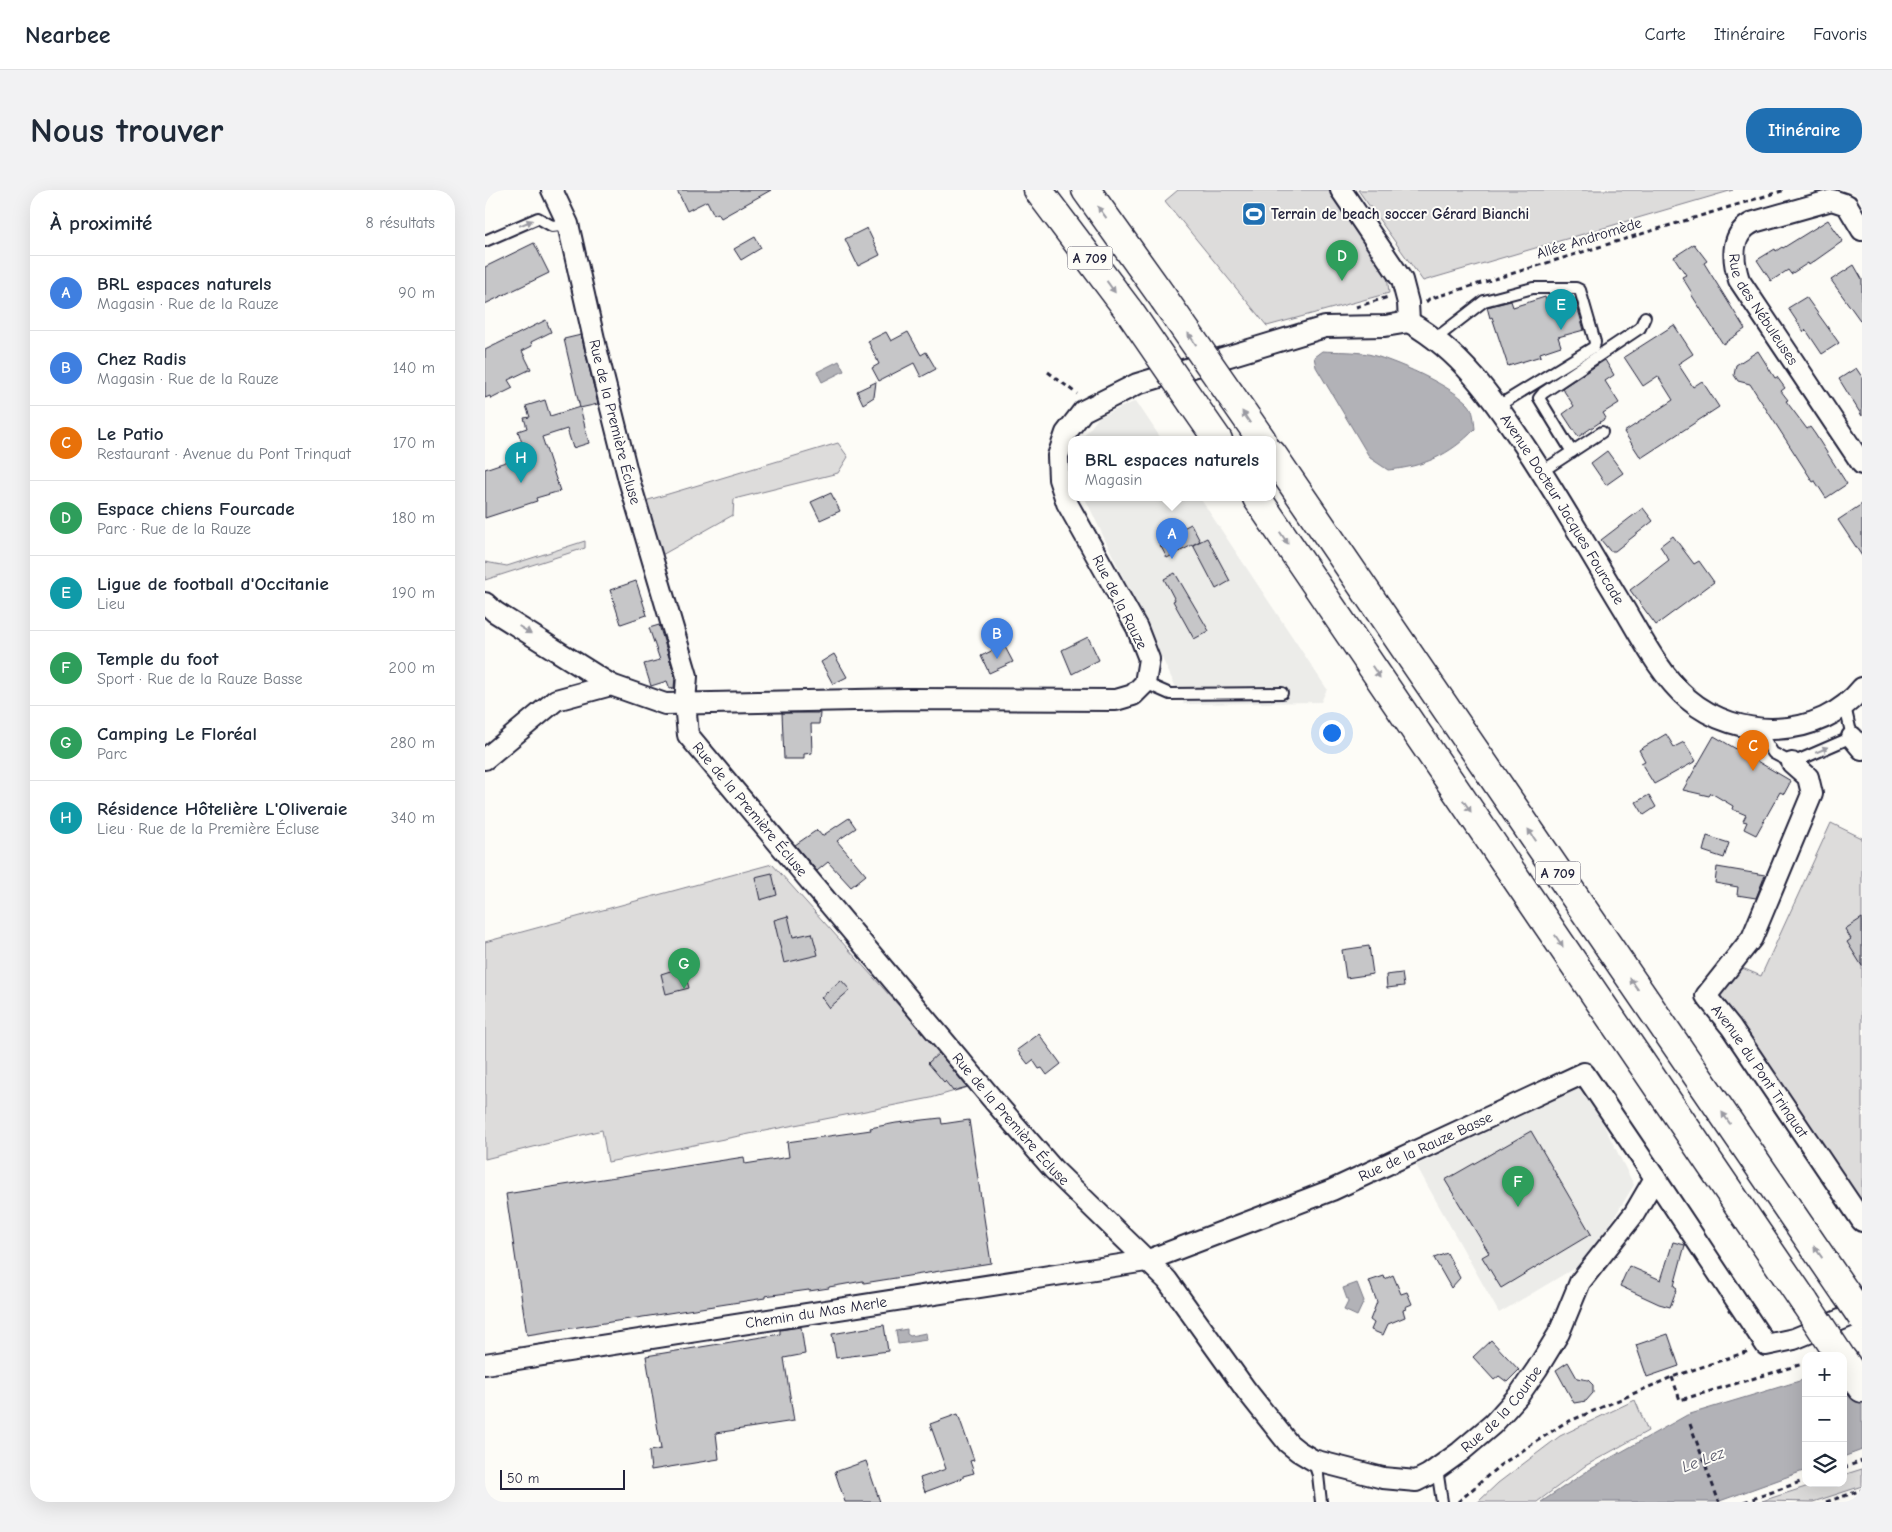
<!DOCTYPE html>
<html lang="fr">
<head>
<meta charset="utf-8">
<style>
  :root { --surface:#fff; --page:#f2f2f3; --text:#1f2937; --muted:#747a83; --line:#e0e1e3; --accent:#1f6fb2 }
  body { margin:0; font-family:"Comic Neue",sans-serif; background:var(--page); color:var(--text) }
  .controls { position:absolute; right:15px; bottom:15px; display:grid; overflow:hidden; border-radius:10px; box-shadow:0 5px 20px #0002 }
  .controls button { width:45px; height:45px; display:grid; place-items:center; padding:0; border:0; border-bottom:1px solid var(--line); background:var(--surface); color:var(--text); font:25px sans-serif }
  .scale { position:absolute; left:15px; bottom:12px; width:125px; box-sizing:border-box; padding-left:5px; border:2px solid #22223b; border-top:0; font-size:14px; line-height:18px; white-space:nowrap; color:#22223b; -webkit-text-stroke:4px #fdfcf7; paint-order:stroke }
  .you { position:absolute; left:846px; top:542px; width:18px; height:18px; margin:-12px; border:4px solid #fff; border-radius:50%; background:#1a73e8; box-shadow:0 0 0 8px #1a73e833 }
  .badge { display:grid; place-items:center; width:32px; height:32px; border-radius:50%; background:var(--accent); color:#fff; font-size:16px; font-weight:700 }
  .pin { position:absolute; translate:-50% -41px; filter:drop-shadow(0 1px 2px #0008) }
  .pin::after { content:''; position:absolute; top:26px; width:18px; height:15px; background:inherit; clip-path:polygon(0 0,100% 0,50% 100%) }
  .popup { position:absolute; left:583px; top:246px; width:208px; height:65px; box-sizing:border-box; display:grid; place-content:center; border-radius:10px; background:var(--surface); filter:drop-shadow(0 1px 4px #0005); font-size:16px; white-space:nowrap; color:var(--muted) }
  .popup b { font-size:19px; color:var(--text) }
  .popup::after { content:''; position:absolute; left:50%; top:100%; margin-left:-10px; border:10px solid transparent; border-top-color:var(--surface) }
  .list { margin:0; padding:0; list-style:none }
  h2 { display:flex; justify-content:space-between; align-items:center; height:65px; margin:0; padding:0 20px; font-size:21px }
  h2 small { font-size:16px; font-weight:400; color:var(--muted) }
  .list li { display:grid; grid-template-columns:32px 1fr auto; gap:15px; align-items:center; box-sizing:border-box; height:75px; padding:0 20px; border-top:1px solid var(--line) }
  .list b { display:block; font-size:19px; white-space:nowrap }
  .list p { margin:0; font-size:16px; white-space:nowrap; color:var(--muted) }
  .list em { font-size:16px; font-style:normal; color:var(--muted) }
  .icon { flex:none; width:28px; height:28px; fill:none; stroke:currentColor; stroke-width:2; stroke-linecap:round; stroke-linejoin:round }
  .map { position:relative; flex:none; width:1377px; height:1312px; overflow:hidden; border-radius:20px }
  header { display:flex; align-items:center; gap:30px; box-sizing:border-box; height:70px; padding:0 25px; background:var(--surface); border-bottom:1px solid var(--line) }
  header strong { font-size:24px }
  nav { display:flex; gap:28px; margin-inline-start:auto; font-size:18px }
  .intro { display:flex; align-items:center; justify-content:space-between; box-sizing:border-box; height:120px; padding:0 30px }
  h1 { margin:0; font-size:35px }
  .button { padding:12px 22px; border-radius:20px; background:var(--accent); color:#fff; font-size:18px; font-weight:700 }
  main { display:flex; gap:30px; padding:0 30px }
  aside { flex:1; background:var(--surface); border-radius:20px; box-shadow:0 5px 20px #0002 }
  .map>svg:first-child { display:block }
  .built { fill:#ecece9 }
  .green { fill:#dddcdb; stroke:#807f8b }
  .water { fill:#b2b2b7; stroke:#787885 }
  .building { fill:#c6c6c8; stroke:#22223b }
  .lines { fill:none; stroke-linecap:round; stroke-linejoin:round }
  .service-casing { stroke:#22223b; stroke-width:14 }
  .minor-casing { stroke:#22223b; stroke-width:24 }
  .motorway-casing { stroke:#22223b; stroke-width:31 }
  .path { stroke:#22223b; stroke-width:3; stroke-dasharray:5 4; stroke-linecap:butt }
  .service { stroke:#fdfcf7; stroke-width:10 }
  .minor { stroke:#fdfcf7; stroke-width:20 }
  .motorway { stroke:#fdfcf7; stroke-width:28 }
  .motorway-bridge-casing { stroke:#22223b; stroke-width:31; stroke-linecap:butt }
  .motorway-bridge { stroke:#fdfcf7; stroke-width:28 }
  .oneway { fill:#9a9aa2 }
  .labels { text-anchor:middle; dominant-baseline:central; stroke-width:4; stroke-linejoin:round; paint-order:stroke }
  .shield { fill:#fdfcf7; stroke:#646373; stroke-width:1 }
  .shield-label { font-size:14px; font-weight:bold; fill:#22223b }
  .poi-label { font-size:15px; font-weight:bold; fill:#22223b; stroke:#fdfcf7; text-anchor:start }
  .street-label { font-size:15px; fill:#22223b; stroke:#fdfcf7 }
  .water-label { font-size:16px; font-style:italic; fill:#545466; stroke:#fdfcf7 }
</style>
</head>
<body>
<header>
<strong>Nearbee</strong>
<nav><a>Carte</a><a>Itinéraire</a><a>Favoris</a></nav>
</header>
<div class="intro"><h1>Nous trouver</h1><a class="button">Itinéraire</a></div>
<main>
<aside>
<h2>À proximité<small>8 résultats</small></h2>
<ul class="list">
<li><span class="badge" style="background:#3f7fe0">A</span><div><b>BRL espaces naturels</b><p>Magasin · Rue de la Rauze</p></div><em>90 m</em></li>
<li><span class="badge" style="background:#3f7fe0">B</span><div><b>Chez Radis</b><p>Magasin · Rue de la Rauze</p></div><em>140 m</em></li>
<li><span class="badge" style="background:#e8710a">C</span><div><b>Le Patio</b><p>Restaurant · Avenue du Pont Trinquat</p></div><em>170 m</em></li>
<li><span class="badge" style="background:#2e9e5b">D</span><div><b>Espace chiens Fourcade</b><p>Parc · Rue de la Rauze</p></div><em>180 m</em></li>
<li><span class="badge" style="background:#0f9aa8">E</span><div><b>Ligue de football d'Occitanie</b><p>Lieu</p></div><em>190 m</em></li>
<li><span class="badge" style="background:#2e9e5b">F</span><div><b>Temple du foot</b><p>Sport · Rue de la Rauze Basse</p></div><em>200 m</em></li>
<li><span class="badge" style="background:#2e9e5b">G</span><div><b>Camping Le Floréal</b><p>Parc</p></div><em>280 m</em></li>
<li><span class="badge" style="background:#0f9aa8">H</span><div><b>Résidence Hôtelière L'Oliveraie</b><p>Lieu · Rue de la Première Écluse</p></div><em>340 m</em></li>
</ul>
</aside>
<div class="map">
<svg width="1377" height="1312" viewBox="0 0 1377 1312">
  <rect width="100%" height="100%" fill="#fdfcf7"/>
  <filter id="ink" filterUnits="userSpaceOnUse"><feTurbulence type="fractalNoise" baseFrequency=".02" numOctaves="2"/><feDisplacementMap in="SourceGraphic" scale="10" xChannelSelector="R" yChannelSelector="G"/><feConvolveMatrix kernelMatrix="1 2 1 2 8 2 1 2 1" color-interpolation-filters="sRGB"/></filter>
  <g filter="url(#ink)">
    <g class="built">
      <polygon points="651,211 677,250 596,250 614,227"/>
      <polygon points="600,308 715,308 842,499 836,512 699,514"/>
      <polygon points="1099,896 1149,995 1103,1070 1014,1123 931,975"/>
    </g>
    <g class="green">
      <polygon points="693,0 844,0 902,84 904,103 782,136 680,11"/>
      <polygon points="873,0 1248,0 938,91"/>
      <polygon points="353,253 363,267 353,283 249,309 248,325 175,366 160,311"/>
      <polygon points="100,351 100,358 0,390 0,372 22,376"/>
      <polygon points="1346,633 1377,648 1377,1024 1232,806 1255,777 1276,786"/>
      <polygon points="287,674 440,845 453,855 487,896 446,908 123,972 117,940 0,969 0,752"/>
      <polygon points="1150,1210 1163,1241 1100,1276 1052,1312 993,1312 1013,1293 1075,1246"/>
      <polygon points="1377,1279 1377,1296 1328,1312 1277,1311 1333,1293 1358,1293 1358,1285"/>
    </g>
    <g class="water">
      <path d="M837,161C852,162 869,161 883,164C909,170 965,195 983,214C989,220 989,231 990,239C965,265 938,277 903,280L885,268L831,177L829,167Z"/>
      <polygon points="354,171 359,181 337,192 332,182"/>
      <polygon points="872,1093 879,1111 872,1126 859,1120 863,1112 858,1098"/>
      <polygon points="422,1139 422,1144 425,1146 441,1143 442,1150 413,1154 411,1141"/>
      <polygon points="1377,1173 1377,1260 1358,1267 1358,1178"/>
      <polygon points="1321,1189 1321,1280 1232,1312 1056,1312 1104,1280 1202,1225"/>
    </g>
    <g class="building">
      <polygon points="192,0 286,0 236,28 233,23 229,25 222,11 202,21"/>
      <polygon points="1343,30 1358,51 1324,75 1323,73 1306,84 1303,80 1286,91 1272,70 1290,59 1291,61 1297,57 1298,58"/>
      <polygon points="382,38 395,65 373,76 360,49"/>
      <polygon points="270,47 276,58 256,70 249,59"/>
      <polygon points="49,53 64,83 0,114 0,77"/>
      <polygon points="1209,54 1222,71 1219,73 1260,139 1238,154 1206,104 1207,103 1197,87 1201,85 1189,67"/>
      <polygon points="1369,75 1377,89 1377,133 1346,90"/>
      <polygon points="1060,107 1064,117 1090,109 1099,140 1073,147 1076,156 1055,163 1056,166 1023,176 1007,127 1005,128 1002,117 1026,111 1028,117"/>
      <polygon points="1321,107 1354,153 1337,164 1321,140 1319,142 1303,118"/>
      <polygon points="61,130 66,142 46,152 47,156 37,161 46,179 23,190 28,198 6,209 5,206 0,208 0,160"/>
      <polygon points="1189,135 1208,164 1193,174 1208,197 1217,191 1234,217 1156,268 1139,242 1188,210 1173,186 1158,196 1139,167"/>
      <polygon points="401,142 406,151 423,142 436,165 441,162 451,179 436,187 429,173 394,191 387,178 394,174 383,151"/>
      <polygon points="96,145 113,214 95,218 79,149"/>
      <polygon points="1273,161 1290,188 1292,187 1300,198 1296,201 1303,210 1301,211 1322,239 1325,237 1330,244 1362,294 1341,308 1330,291 1328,292 1265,194 1253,191 1249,185 1251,175"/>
      <polygon points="1120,170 1129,185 1120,191 1134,213 1118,223 1121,228 1093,247 1078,224 1089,216 1077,198"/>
      <polygon points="1371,178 1377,187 1377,226 1354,189"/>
      <polygon points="391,192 389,207 378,214 372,201"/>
      <polygon points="60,210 65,226 95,217 104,253 88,258 82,239 57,247 75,301 51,308 52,311 0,328 0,279 41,265 33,241 42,238 39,228 45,227 41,216"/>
      <polygon points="1122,261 1138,283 1121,295 1106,273"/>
      <polygon points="346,303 355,321 335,330 326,312"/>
      <polygon points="1377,314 1377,366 1353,330"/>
      <polygon points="1158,318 1168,331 1130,361 1125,361 1116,350"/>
      <polygon points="706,334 715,351 682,368 673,351"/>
      <polygon points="1188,346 1209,374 1214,371 1229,392 1171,435 1145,400 1184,370 1175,356"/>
      <polygon points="722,348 745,391 731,399 708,355"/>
      <polygon points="690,383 724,441 709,449 688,411 690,410 679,389"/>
      <polygon points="151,391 162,425 136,434 125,400"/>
      <polygon points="174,435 190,487 189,498 185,499 182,491 166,496 159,474 175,470 164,438"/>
      <polygon points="603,447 614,470 587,484 577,460"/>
      <polygon points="519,455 528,472 504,483 496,466"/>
      <polygon points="349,464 362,487 348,494 336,472"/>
      <polygon points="297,523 335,523 334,534 326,534 327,563 319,564 319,569 299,569"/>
      <polygon points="1181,544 1189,557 1199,552 1211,571 1169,594 1156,573 1160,571 1154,560"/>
      <polygon points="1229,546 1306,591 1299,604 1295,602 1271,645 1259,639 1262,632 1258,631 1261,625 1247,619 1248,616 1226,603 1224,606 1198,600"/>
      <polygon points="1164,605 1171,617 1159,625 1151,612"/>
      <polygon points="364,628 371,638 352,651 381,685 366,697 343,672 332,681 310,655 332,640 337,646"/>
      <polygon points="1222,646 1244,653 1239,668 1218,661"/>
      <polygon points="1232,677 1280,685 1271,708 1252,705 1253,697 1230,693"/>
      <polygon points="287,683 292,705 275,710 270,687"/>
      <polygon points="303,726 308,747 327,743 333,765 299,773 289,730"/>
      <polygon points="1377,728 1377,776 1362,752 1366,749 1360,739"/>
      <polygon points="884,756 888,784 861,788 857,760"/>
      <polygon points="198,777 204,798 181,804 176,784"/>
      <polygon points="917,783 919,796 902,798 901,785"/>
      <polygon points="356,790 365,800 344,818 336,807"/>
      <polygon points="554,844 576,874 562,885 557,878 554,879 548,870 543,874 532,860"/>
      <polygon points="454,863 482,897 468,901 460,891 459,892 443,873"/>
      <polygon points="456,928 457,934 484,930 506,1073 379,1093 378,1091 344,1097 344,1098 324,1101 324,1100 280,1106 280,1108 42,1145 21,1004 259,967 260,974 304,967 302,952 386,940 385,938 411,933"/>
      <polygon points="1046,941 1106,1044 1016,1098 997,1067 1004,1063 960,990"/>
      <polygon points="1188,1052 1200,1055 1189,1096 1192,1098 1185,1117 1174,1114 1135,1096 1144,1076 1176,1090"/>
      <polygon points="962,1063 975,1088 966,1098 949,1068"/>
      <polygon points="908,1085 916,1104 922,1102 927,1114 920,1117 921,1119 918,1120 920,1127 903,1134 898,1145 886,1140 889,1133 885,1130 892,1112 884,1091 899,1086 900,1089"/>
      <polygon points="399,1135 403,1161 351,1168 347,1144"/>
      <polygon points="316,1137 320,1164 299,1168 309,1231 231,1243 234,1269 166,1280 164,1261 176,1259 161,1166 295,1144 295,1140"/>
      <polygon points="1183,1144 1194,1176 1162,1187 1151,1155"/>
      <polygon points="1006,1150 1034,1180 1022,1192 1014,1186 1009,1190 988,1167"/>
      <polygon points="1083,1172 1092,1188 1103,1190 1108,1195 1108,1203 1101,1211 1089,1213 1071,1180"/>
      <polygon points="473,1224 489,1270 485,1271 489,1283 478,1286 478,1288 440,1302 435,1288 461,1279 445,1234"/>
      <polygon points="381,1271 395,1312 360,1312 350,1282"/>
    </g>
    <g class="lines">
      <defs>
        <g id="service">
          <polyline points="0,51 53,28 67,36 83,34"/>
          <polyline points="950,149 999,111 1048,98 1091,98 1095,100 1110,152 1109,157 1013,216"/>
          <polyline points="1087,262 1054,208 1058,203 1155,138 1160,127"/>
          <polyline points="1056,282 1117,242"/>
          <polyline points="660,493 685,504 797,503"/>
          <polyline points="1273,538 1288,563 1307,573 1367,547 1360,516"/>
          <polyline points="828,1270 833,1285 836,1312"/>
          <polyline points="952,1279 957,1312"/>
        </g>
        <g id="minor">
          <path id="s1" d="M67,0L83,34L111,158L144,290L202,486L200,513L203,545L509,911L568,979L682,1090L761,1200L803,1253L813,1261L828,1270L898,1288L931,1291L943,1285L975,1262L1008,1234L1034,1205L1052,1179L1074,1143L1095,1092L1149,1024L1170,988L1281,1155L1309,1149L1377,1121"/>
          <polyline points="856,0 917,90 923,113 924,132"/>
          <path id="s2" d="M1377,40L1362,15L1347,10L1269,32C1245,43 1247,68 1254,90L1377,274"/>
          <path id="s3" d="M924,132C977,162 1008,209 1041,258C1076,311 1107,366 1140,420C1157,449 1177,487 1203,509C1252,551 1336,550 1377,498"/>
          <polyline points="0,413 10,422 126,495"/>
          <polyline points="1367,547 1377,559"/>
          <polyline points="0,569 71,510 126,495 180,514 422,509 631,510 648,505 660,493 664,469 652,438 582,313 574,289 573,266 581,243 598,221 652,194 840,137 900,136 924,132"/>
          <path id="s4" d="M1307,573L1323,587L1327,604L1267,748L1221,806L1246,837L1377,1031"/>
          <path id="s5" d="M0,1174L661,1071L847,1000L1099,883L1170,988"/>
        </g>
        <g id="motorway">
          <polyline points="553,0 644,121"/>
          <polyline points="601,0 679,109"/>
          <polyline points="745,204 777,250"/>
          <polyline points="708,214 733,250"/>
          <polyline points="787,264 1360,1102"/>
          <polyline points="772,308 1320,1113"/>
          <polyline points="1358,1170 1377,1198"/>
        </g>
      </defs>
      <use href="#service" class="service-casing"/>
      <use href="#minor" class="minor-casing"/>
      <use href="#motorway" class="motorway-casing"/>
      <g class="path">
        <polyline points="941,112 944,109 1300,0"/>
        <polyline points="871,117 903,107"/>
        <polyline points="563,182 592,204"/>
        <polyline points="1187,1187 1195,1210 1321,1173"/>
        <polyline points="1205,1234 1234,1312"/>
        <polyline points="1358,1278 1377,1271"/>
        <polyline points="973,1312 1014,1276 1078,1234 1187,1187 1264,1161"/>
        <polyline points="1259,1312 1321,1290"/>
        <polyline points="1341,1312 1377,1300"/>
      </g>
      <use href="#service" class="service"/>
      <use href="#minor" class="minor"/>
      <use href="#motorway" class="motorway"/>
      <defs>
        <g id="motorway-bridge">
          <polyline points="679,109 745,204"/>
          <polyline points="644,121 708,214"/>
          <polyline points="1360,1102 1377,1127"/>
          <polyline points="1320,1113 1355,1166"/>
        </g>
      </defs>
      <use href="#motorway-bridge" class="motorway-bridge-casing"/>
      <use href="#motorway-bridge" class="motorway-bridge"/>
    </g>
    <defs><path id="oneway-solid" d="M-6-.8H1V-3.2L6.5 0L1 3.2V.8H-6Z" transform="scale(1.25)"/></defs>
    <g class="oneway">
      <use href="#oneway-solid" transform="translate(617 22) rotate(-126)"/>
      <use href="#oneway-solid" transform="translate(41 33) rotate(-23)"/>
      <use href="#oneway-solid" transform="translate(626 97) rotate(54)"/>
      <use href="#oneway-solid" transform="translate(707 149) rotate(-125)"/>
      <use href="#oneway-solid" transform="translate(761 227) rotate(-124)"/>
      <use href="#oneway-solid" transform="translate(799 348) rotate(56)"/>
      <use href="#oneway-solid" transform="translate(40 440) rotate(32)"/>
      <use href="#oneway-solid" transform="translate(891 482) rotate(56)"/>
      <use href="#oneway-solid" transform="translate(1337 560) rotate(-23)"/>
      <use href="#oneway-solid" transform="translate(982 616) rotate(56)"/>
      <use href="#oneway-solid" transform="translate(1047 645) rotate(-124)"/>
      <use href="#oneway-solid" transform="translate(1074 751) rotate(56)"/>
      <use href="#oneway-solid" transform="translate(1149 794) rotate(-125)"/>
      <use href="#oneway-solid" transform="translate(1241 928) rotate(-125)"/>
      <use href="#oneway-solid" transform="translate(1333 1062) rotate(-125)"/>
    </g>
  </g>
  <defs>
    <symbol id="stadium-square" viewBox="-11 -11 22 22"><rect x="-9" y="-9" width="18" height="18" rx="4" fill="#1f6fb2" stroke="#fdfcf7"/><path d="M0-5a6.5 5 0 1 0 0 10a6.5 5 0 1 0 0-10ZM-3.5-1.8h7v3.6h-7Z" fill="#fff"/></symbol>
  </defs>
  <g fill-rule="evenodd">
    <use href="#stadium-square" x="755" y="10" width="28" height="28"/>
  </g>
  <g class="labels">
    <g class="shield">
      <rect x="582.5" y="56.5" width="45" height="23" rx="4"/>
      <rect x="1050.5" y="671.5" width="45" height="23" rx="4"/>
    </g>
    <g class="shield-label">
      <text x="605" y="68">A 709</text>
      <text x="1073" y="683">A 709</text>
    </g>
    <g class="poi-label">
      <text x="786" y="24">Terrain de beach soccer Gérard Bianchi</text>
    </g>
    <g class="street-label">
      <text transform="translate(1104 48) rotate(-17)">Allée Andromède</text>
      <text stroke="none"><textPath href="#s2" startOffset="229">Rue des Nébuleuses</textPath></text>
      <text stroke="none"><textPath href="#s1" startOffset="241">Rue de la Première Écluse</textPath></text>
      <text stroke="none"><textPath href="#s3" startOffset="245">Avenue Docteur Jacques Fourcade</textPath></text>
      <text transform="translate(635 412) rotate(63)">Rue de la Rauze</text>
      <text stroke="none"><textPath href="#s1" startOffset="661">Rue de la Première Écluse</textPath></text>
      <text stroke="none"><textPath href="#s4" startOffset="361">Avenue du Pont Trinquat</textPath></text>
      <text stroke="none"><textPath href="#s1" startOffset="1066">Rue de la Première Écluse</textPath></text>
      <text stroke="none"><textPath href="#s5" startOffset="971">Rue de la Rauze Basse</textPath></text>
      <text stroke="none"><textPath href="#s5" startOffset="335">Chemin du Mas Merle</textPath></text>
      <text stroke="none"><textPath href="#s1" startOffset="1742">Rue de la Courbe</textPath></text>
    </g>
    <g class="water-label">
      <text transform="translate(1218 1270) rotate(-21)">Le Lez</text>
    </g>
  </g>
</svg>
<div class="controls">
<button>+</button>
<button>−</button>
<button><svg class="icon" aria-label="layers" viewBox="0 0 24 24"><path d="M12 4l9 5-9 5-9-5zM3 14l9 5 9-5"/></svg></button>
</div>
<div class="scale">50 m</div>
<div class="you"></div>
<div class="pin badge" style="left:687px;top:369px;background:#3f7fe0">A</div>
<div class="popup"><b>BRL espaces naturels</b>Magasin</div>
<div class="pin badge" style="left:512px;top:469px;background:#3f7fe0">B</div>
<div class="pin badge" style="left:1268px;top:581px;background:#e8710a">C</div>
<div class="pin badge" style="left:857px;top:91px;background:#2e9e5b">D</div>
<div class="pin badge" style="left:1076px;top:140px;background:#0f9aa8">E</div>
<div class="pin badge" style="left:1033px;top:1017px;background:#2e9e5b">F</div>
<div class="pin badge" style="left:199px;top:799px;background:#2e9e5b">G</div>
<div class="pin badge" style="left:36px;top:293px;background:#0f9aa8">H</div>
</div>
</main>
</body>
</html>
